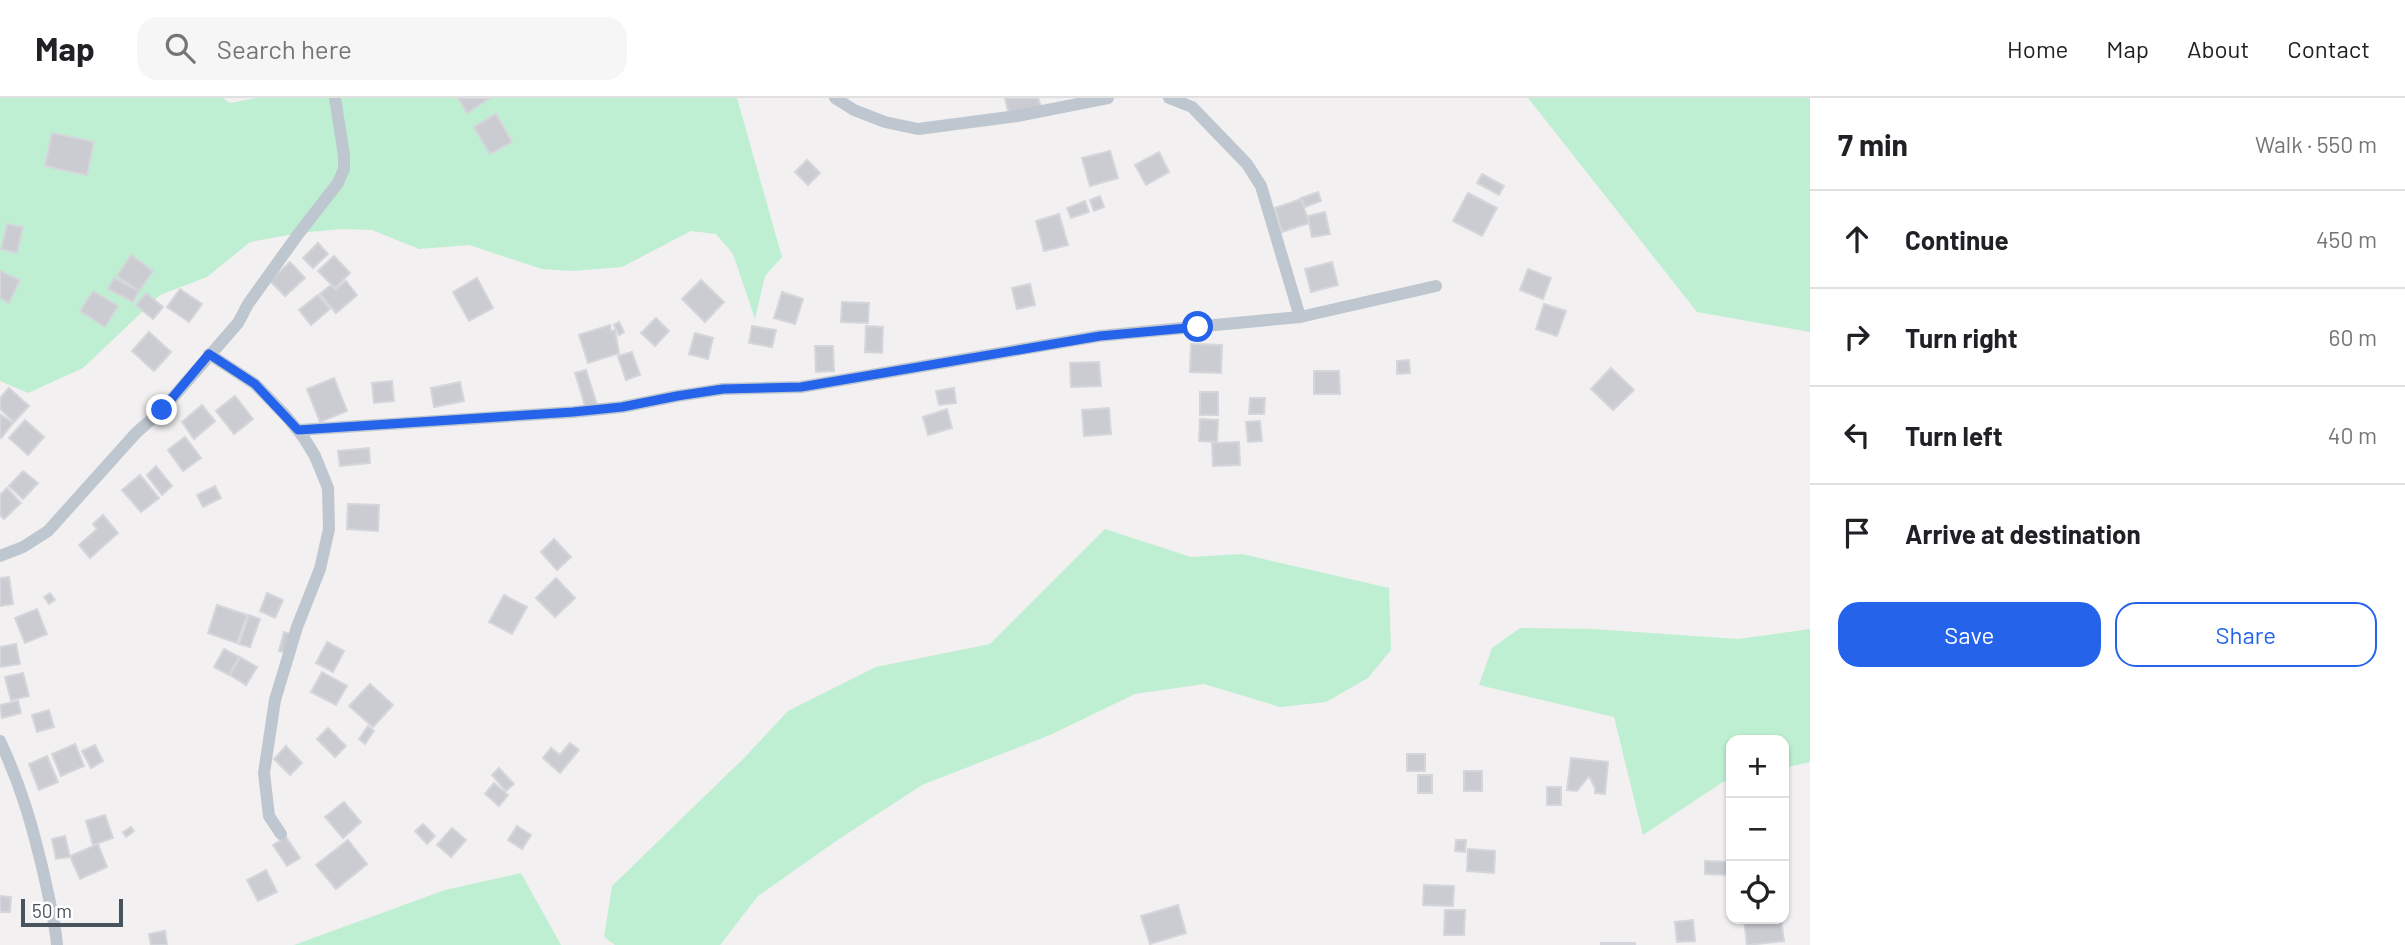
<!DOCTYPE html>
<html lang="en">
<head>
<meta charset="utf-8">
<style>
  :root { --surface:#fff; --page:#f6f6f6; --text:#202124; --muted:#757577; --line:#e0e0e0; --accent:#2563eb }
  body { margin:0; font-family:Barlow,sans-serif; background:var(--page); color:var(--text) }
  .controls { position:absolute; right:21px; bottom:21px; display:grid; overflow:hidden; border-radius:14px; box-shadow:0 2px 5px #0004 }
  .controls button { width:63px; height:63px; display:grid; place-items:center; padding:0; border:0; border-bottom:2px solid var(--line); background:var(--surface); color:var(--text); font:35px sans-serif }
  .scale { position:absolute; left:21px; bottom:18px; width:102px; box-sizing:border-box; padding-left:7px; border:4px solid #48535d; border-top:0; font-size:19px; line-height:24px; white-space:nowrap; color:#48535d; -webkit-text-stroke:5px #fff; paint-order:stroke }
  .stop { position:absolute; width:21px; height:21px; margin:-16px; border:5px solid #2563eb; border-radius:50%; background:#fff }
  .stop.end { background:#2563eb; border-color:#fff; box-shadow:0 2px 7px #0008 }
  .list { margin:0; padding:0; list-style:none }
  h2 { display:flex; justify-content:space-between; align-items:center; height:91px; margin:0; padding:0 28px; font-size:30px }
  h2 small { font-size:23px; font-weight:400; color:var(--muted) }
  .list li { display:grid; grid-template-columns:46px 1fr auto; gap:21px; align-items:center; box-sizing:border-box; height:98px; padding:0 28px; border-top:2px solid var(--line) }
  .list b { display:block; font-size:26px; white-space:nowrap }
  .list em { font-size:23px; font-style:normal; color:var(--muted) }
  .actions { display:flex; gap:14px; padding:21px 28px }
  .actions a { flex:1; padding:16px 0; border:2px solid var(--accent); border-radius:21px; text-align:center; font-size:24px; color:var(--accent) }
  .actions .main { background:var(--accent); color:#fff }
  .icon { flex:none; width:38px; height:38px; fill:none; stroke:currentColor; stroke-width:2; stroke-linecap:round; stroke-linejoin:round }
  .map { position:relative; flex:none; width:1810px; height:847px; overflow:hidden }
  header { display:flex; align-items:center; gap:42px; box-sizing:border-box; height:98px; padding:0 35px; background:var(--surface); border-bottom:2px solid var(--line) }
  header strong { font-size:33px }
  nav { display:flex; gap:38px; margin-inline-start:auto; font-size:24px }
  .search { width:490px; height:63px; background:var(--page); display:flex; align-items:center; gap:18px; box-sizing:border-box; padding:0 24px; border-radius:21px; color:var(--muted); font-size:26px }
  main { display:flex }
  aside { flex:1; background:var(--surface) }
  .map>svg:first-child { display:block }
  .green { fill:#bfefd2 }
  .building { fill:#caccd2; stroke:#d4d6db; stroke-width:2 }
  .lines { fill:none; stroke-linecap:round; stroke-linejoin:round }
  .street { stroke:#bec7cf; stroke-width:12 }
  .route { stroke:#2563eb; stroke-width:9 }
</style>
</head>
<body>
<header>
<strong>Map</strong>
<div class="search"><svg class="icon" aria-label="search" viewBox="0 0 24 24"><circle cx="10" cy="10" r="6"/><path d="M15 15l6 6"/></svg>Search here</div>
<nav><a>Home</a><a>Map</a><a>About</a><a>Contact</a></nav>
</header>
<main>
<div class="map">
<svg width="1810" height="847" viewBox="0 0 1810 847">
  <rect width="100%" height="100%" fill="#f2f0f0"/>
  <g class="green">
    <polygon points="0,0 223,0 230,5 256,0 737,0 782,159 765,178 755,221 733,156 716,136 691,133 622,169 572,173 542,171 469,147 419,151 372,132 342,131 299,135 250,144 207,179 160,197 83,270 28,295 0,283"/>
    <polygon points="1528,0 1810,0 1810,234 1697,214"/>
    <polygon points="1105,431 1191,459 1242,456 1389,490 1391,552 1368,580 1326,604 1280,609 1204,586 1135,596 1050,637 922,687 836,743 758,798 720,847 615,847 604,839 612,788 745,659 788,613 876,569 990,546"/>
    <polygon points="1520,530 1593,531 1738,541 1810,531 1810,664 1784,670 1784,642 1731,642 1731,682 1723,684 1643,737 1614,619 1479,587 1492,550"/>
    <polygon points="521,775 561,847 294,847 445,792"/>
  </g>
  <g class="building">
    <polygon points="458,0 490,0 467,15"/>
    <polygon points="1005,0 1038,0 1041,9 1009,17"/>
    <polygon points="496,16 512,44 490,56 474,29"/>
    <polygon points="52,35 94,44 87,77 45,68"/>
    <polygon points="1110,53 1118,80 1090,88 1082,60"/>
    <polygon points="1159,54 1169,74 1146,87 1135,67"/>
    <polygon points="807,62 820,75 808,87 795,74"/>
    <polygon points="1482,76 1504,88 1499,97 1477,85"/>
    <polygon points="1318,94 1321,103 1305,109 1301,100"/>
    <polygon points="1468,95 1497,110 1482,138 1453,123"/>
    <polygon points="1100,98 1104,109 1094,113 1090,102"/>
    <polygon points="1301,101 1309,125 1282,134 1275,110"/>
    <polygon points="1085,103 1089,114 1071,120 1067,110"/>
    <polygon points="1325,114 1330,136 1312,139 1308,118"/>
    <polygon points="1059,116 1068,147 1044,153 1036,123"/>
    <polygon points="7,126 23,129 17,155 1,151"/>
    <polygon points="318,145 328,156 313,170 303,160"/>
    <polygon points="131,157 153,173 139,193 117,178"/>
    <polygon points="334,158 350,175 335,190 318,173"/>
    <polygon points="290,164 305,180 285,198 270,183"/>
    <polygon points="1332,164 1338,187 1311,194 1305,171"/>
    <polygon points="1528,171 1551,180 1543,201 1520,192"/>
    <polygon points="0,173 20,182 9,205 0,200"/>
    <polygon points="114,180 139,193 133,204 108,191"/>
    <polygon points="477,180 493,210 469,223 453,194"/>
    <polygon points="701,182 724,204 705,224 682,201"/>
    <polygon points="346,183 357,197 336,215 320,196 331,187 335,192"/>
    <polygon points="1030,186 1035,207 1017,211 1012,190"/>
    <polygon points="180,191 202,206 189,224 167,209"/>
    <polygon points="93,193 118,208 105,229 80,213"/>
    <polygon points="782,194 803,201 795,226 774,220"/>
    <polygon points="146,195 163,209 153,221 136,207"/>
    <polygon points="318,197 330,211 311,227 299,212"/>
    <polygon points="842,204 869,205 868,225 841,224"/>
    <polygon points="1544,206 1566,213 1557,238 1536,231"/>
    <polygon points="656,220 669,233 655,248 641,235"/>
    <polygon points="619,224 624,234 619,237 614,227"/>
    <polygon points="610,227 611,233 615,232 619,255 588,265 579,237"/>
    <polygon points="752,228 776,232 772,249 749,245"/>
    <polygon points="866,228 883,229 882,255 865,254"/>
    <polygon points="149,234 171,254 154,273 132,253"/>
    <polygon points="695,235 713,240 708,261 689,256"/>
    <polygon points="1191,246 1222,247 1221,275 1190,274"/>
    <polygon points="815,248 833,248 834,273 816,274"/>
    <polygon points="632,254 640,277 626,282 618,258"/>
    <polygon points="1409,262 1410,275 1397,276 1397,263"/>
    <polygon points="1099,264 1101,288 1071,289 1070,265"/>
    <polygon points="1611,270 1634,292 1613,312 1591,291"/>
    <polygon points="586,272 597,307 586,311 575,275"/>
    <polygon points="1314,273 1339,273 1340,296 1314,296"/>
    <polygon points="334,280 347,313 320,324 307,291"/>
    <polygon points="392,283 394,303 374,305 372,285"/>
    <polygon points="460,284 464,303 434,309 431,290"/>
    <polygon points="9,290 29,308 14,324 0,311 0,300"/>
    <polygon points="954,290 956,305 939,307 936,293"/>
    <rect x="1200" y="294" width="18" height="23"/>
    <polygon points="235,298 253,321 234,336 216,313"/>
    <polygon points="1250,300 1265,300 1264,316 1249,316"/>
    <polygon points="202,307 215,323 194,341 182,324"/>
    <polygon points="1109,310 1111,336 1084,338 1082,312"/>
    <polygon points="947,311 952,330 928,337 923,319"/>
    <polygon points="0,316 13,325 1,340 0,339"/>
    <polygon points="1200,321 1218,322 1217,344 1199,343"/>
    <polygon points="25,322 44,339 28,357 9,340"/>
    <polygon points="1260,323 1262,343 1248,344 1246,324"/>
    <polygon points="185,339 201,360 183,373 168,352"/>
    <polygon points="1239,344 1240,367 1213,368 1212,345"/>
    <polygon points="369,350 370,365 340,368 338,353"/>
    <polygon points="156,368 172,388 162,397 147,377"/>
    <polygon points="23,373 38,385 23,401 9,388"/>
    <polygon points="140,377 159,400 141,414 122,392"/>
    <polygon points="215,388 221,400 203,409 197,397"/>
    <polygon points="7,390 21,405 4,421 0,417 0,397"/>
    <polygon points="348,406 379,407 378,433 347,431"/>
    <polygon points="103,417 118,435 90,460 79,447 97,431 93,426"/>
    <polygon points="554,441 571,459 557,472 541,454"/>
    <polygon points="9,479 13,506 0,508 0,480"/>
    <polygon points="556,480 575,500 555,519 536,500"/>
    <polygon points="50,495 55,502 49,506 44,499"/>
    <polygon points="267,495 283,502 275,520 260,513"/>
    <polygon points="504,497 527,509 512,536 489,524"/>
    <polygon points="217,507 247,517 237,545 208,535"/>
    <polygon points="37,511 47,536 25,545 15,520"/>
    <polygon points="249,517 260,521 250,549 239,546"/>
    <polygon points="284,534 293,537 288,555 279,553"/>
    <polygon points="327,544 344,553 333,574 316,565"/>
    <polygon points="16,546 20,566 0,569 0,549"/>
    <polygon points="224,551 239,559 229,577 214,569"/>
    <polygon points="240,559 257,569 246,587 230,577"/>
    <polygon points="322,574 347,588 336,607 311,594"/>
    <polygon points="23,575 29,598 11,602 5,579"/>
    <polygon points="370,586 393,607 373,629 349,608"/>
    <polygon points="18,603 21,615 2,620 0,607"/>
    <polygon points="49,612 54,629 37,634 32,617"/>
    <polygon points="368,628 374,633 365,646 359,641"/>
    <polygon points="328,630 346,648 335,659 317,641"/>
    <polygon points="570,645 579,652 560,675 543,660 551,650 560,657"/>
    <polygon points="75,646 84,668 61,678 52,656"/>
    <polygon points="95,647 103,663 91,670 82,653"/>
    <polygon points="286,648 302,665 290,677 274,661"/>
    <rect x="1407" y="656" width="18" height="17"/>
    <polygon points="47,658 58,684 39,692 29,666"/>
    <polygon points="1571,660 1608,664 1605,696 1595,695 1595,690 1589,678 1577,693 1567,692"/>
    <polygon points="499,670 514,686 506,693 492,677"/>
    <rect x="1464" y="673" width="18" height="20"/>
    <rect x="1418" y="677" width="14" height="18"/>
    <polygon points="494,685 508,697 499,708 485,696"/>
    <rect x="1547" y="689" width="14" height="18"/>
    <polygon points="344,704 361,724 343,740 325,719"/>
    <polygon points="105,717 113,740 93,747 86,723"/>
    <polygon points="423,726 435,738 427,746 415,733"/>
    <polygon points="517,728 531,737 522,751 508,742"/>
    <polygon points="131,729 134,733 126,739 123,734"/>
    <polygon points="452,730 466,742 451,759 437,747"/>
    <polygon points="65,738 70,759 56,761 52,741"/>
    <polygon points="286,739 300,760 287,768 273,747"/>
    <polygon points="348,742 367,766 336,791 316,767"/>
    <polygon points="1456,742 1466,742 1465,754 1455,753"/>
    <polygon points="98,746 107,769 80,781 70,758"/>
    <polygon points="1468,751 1495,753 1494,775 1467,773"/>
    <polygon points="1705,763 1731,764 1731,777 1705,776"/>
    <polygon points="266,772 277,794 258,803 247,782"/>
    <polygon points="1424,787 1454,788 1453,808 1423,807"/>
    <polygon points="0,798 11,799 10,814 0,814"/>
    <polygon points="1178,807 1186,835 1150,846 1141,818"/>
    <polygon points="1445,812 1465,812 1464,837 1444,837"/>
    <polygon points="1744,821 1781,821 1784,843 1747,847"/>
    <polygon points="1693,822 1695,843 1677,844 1675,824"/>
    <polygon points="165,833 167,847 151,847 149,836"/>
    <rect x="1601" y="845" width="34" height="2"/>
  </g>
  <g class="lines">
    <g class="street">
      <polyline points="835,0 854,12 885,24 918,31 1017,18 1108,0"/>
      <polyline points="1169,0 1192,9 1247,66 1261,88 1300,219"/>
      <polyline points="209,256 255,286 286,318 304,340 315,358 328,390 329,431 320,471 297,529 275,602 264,675 269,718 281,736"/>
      <polyline points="298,332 574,314 622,309 677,298 723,291 801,289 1099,238 1300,219 1436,188"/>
      <polyline points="0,458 23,449 48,433 136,335 162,312 238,225 248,206 299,135 338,85 344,71 344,57 335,0"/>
      <path d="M0,643C22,690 32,727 44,777C49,801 55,823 57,847"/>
    </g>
  </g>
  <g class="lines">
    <polyline class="route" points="162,312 209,256 255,286 298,332 573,314 622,309 677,298 723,291 801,289 1100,238 1198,229"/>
  </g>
</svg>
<div class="controls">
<button>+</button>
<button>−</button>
<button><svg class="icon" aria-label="locate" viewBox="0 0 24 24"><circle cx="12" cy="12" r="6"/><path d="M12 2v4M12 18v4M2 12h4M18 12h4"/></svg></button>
</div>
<div class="scale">50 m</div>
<div class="stop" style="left:1198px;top:229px"></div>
<div class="stop end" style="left:162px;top:312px"></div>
</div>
<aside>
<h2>7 min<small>Walk · 550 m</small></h2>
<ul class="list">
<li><svg class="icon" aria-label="ahead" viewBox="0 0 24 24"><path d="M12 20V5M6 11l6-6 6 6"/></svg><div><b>Continue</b></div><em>450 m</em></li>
<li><svg class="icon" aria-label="right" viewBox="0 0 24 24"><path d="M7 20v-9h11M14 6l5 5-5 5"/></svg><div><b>Turn right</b></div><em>60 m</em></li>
<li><svg class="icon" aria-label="left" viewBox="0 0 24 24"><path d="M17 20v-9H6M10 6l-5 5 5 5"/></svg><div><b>Turn left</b></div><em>40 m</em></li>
<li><svg class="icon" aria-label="arrive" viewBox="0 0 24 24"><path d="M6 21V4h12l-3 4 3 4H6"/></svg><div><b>Arrive at destination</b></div></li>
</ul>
<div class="actions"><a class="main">Save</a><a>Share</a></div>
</aside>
</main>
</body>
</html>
